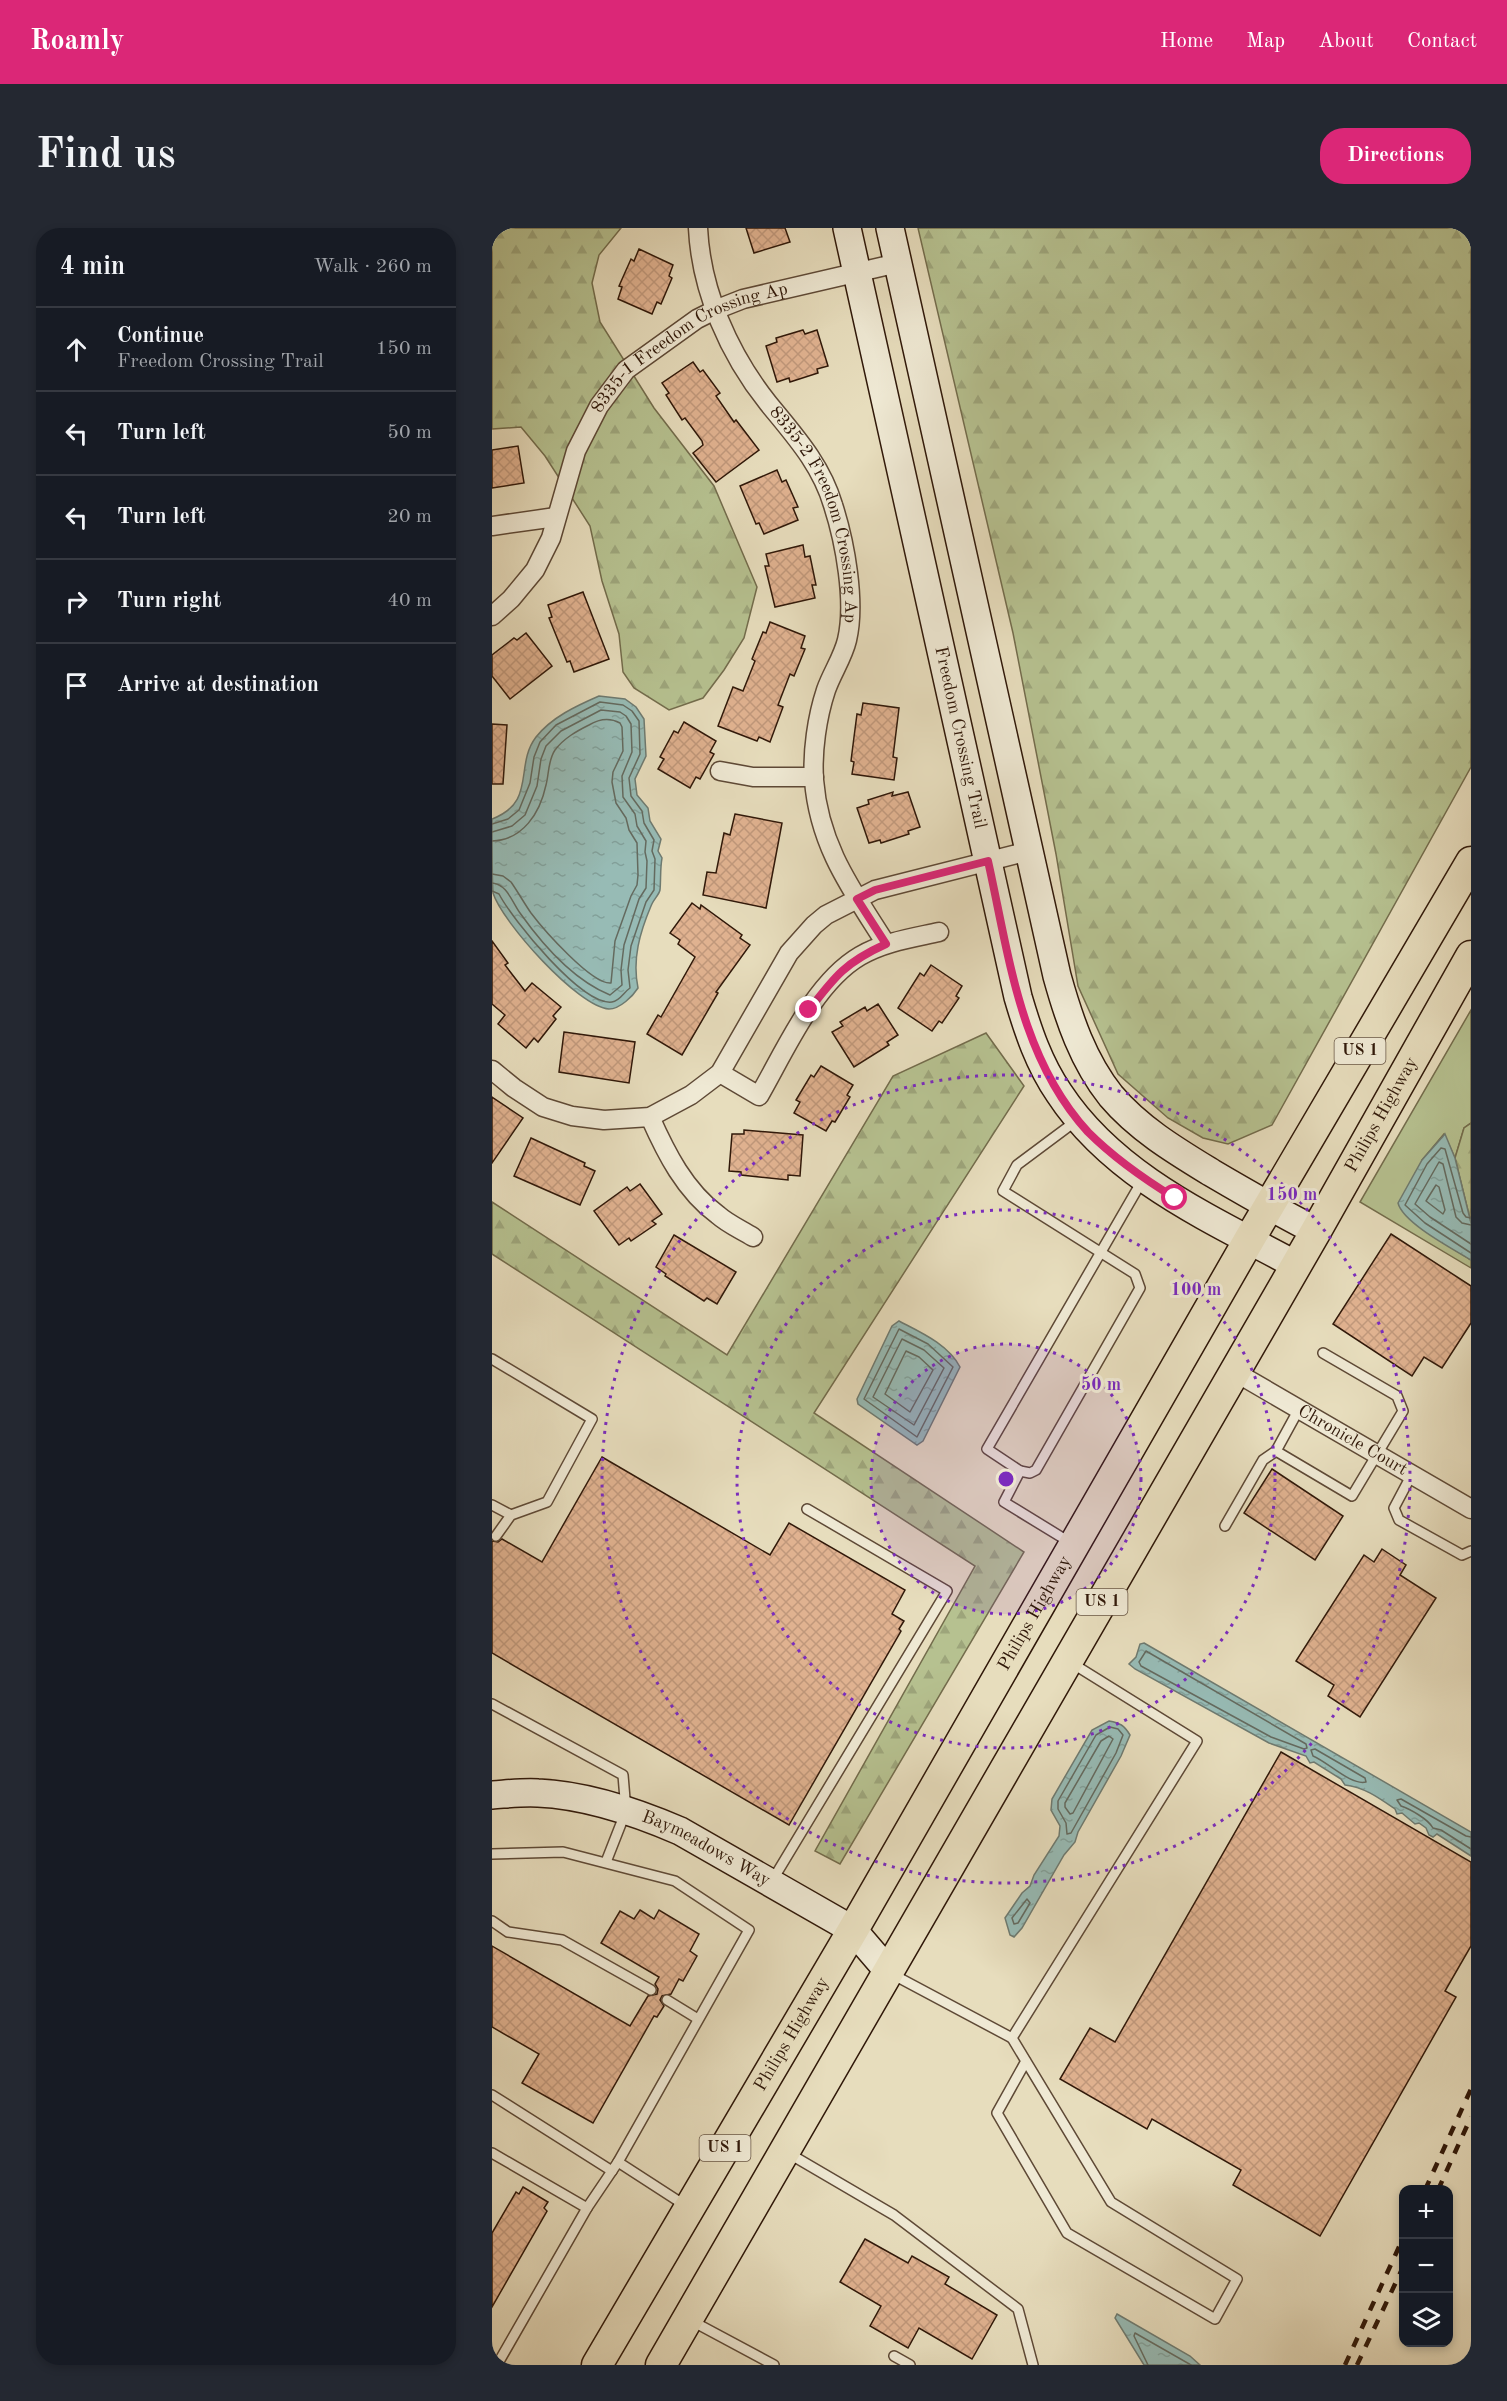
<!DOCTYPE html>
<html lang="en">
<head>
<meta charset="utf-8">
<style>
  :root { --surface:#171b24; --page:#242831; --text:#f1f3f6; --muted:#9ea1a6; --line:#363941; --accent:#db2777 }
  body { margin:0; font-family:"Old Standard TT",serif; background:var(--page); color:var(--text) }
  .controls { position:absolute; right:18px; bottom:18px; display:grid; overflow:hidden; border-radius:12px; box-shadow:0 3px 9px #0003 }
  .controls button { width:54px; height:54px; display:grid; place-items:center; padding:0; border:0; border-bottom:2px solid var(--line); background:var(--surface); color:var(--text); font:30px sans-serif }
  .stop { position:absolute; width:18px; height:18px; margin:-14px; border:4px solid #db2777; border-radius:50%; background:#fff }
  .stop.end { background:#db2777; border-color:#fff; box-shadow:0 2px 6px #0008 }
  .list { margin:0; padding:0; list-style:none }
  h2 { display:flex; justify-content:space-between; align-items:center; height:78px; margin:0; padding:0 24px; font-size:26px }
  h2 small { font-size:20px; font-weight:400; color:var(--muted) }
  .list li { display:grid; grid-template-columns:39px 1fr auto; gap:18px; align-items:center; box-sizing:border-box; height:84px; padding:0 24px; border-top:2px solid var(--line) }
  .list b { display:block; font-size:22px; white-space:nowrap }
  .list p { margin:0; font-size:20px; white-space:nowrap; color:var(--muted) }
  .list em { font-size:20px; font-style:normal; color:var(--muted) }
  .icon { flex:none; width:33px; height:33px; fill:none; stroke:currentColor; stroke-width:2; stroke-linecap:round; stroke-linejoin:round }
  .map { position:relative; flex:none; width:979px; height:2137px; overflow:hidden; border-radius:24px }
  header { display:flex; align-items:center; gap:36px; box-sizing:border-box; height:84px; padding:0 30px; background:var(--accent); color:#fff }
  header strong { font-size:28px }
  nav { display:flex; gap:33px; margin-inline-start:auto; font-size:21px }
  .intro { display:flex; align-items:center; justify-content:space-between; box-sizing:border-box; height:144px; padding:0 36px }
  h1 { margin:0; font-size:42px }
  .button { padding:15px 27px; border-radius:24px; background:var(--accent); color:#fff; font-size:21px; font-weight:700 }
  main { display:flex; gap:36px; padding:0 36px }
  aside { flex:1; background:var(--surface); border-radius:24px; box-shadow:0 3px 9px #0003 }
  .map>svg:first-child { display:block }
  .green { fill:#b6c190; stroke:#736c4c; stroke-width:1.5 }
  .forest { fill:url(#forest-firs); stroke:#736c4c; stroke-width:1.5 }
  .water { fill:url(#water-ripples); stroke:#6e7a70; stroke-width:1.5 }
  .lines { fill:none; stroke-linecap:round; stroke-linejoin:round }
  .shore { stroke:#646a5f; stroke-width:1.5 }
  .building { fill:url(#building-cross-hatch); stroke:#301809; stroke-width:1.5 }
  .lane-casing { stroke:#5e4936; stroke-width:12 }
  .street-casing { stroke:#5e4936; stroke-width:21 }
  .secondary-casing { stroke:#301809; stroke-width:30 }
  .primary-casing { stroke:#301809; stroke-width:33 }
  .lane { stroke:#efe9d4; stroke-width:9 }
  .street { stroke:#efe9d4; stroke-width:18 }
  .secondary { stroke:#efe9d4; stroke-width:27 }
  .primary { stroke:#e7ddbd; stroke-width:30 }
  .rail { stroke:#301809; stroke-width:4.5; stroke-dasharray:10 10; stroke-linecap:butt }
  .route { stroke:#db2777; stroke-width:8 }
  .ring { fill:none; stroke:#7b2cbf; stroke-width:3; stroke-dasharray:3 6 }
  .labels { text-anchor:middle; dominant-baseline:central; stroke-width:6; stroke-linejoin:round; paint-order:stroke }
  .shield { fill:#efe9d4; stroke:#695746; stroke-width:1.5 }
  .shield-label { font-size:16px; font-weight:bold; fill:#301809 }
  .street-label { font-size:18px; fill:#301809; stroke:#efe9d4 }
  .centre { fill:#7b2cbf; stroke:#efe9d4; stroke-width:3 }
  .ring-label { font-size:18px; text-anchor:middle; font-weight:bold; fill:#7b2cbf; stroke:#efe9d4; stroke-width:6; stroke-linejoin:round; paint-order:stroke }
</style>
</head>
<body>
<header>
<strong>Roamly</strong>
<nav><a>Home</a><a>Map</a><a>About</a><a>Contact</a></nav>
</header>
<div class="intro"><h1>Find us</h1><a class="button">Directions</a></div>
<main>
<aside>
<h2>4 min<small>Walk · 260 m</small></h2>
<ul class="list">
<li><svg class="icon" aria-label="ahead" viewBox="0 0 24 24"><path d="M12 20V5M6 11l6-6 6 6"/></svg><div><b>Continue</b><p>Freedom Crossing Trail</p></div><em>150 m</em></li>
<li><svg class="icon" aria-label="left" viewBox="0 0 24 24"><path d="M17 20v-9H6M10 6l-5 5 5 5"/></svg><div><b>Turn left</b></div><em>50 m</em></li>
<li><svg class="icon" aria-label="left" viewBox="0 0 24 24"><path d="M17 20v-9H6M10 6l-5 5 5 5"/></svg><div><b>Turn left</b></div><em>20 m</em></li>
<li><svg class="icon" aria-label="right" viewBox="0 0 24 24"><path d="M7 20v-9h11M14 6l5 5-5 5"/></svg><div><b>Turn right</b></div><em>40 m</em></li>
<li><svg class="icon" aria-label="arrive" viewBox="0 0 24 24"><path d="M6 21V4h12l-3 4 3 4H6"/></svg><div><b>Arrive at destination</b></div></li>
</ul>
</aside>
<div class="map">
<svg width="979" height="2137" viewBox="0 0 979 2137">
  <defs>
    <pattern id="forest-firs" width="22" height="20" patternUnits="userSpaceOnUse" patternTransform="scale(1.5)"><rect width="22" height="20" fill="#b6c190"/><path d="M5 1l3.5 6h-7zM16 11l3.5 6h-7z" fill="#9da57b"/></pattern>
    <pattern id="water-ripples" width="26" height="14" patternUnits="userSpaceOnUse" patternTransform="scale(1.5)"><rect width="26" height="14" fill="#97bbb5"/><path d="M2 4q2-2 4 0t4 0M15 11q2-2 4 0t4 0" fill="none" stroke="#82a09a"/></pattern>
    <pattern id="building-cross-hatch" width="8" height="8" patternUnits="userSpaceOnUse" patternTransform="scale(1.5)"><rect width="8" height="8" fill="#e0b290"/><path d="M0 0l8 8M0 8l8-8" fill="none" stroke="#c0987b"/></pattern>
  </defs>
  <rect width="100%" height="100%" fill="#e7ddbd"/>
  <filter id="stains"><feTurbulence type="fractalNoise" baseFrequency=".00333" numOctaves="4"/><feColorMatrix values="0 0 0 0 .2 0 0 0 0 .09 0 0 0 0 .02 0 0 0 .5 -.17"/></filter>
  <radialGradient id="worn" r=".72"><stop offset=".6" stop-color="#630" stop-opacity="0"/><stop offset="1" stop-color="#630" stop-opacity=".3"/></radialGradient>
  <polygon class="green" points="979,782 979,895 972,900 963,930 952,906 930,932 929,1000 979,1032 979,1040 868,974"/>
  <g class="forest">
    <polygon points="0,0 129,0 107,27 100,55 108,94 162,180 222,258 265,359 252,410 232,442 211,470 177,482 142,460 131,444 127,406 110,353 98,298 53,228 29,199 0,201"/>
    <polygon points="426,0 979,0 979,539 780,897 736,916 711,910 676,890 626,846 586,758 564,626 521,405"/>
    <polygon points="494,805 532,858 322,1185 532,1324 348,1636 323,1623 483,1338 0,1026 0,974 235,1127 401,848"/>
    <polygon points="979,895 979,995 963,930 972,900"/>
  </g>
  <g class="water">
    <path d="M107,468L133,471L144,479L152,491L154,528L143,551L145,567L156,580L158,593L169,611L166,623L170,630C168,641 169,651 168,662C167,667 161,672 159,678C148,704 140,731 146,760C141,768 128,781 117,781C86,779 10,694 1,665C0,652 0,608 0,591C45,574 22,538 44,509C60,489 84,478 107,468Z"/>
    <path d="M953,906L963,930L979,995V1032C961,1021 911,995 906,975L930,932Z"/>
    <path d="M407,1093C428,1104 456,1116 468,1139L431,1213L425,1217L366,1176L365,1171L400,1098Z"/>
    <path d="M652,1415L979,1604V1628L945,1606L941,1609L937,1607L934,1600L927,1595L923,1596L910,1585L905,1586L903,1581C887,1570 872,1559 853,1557L849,1551L822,1534L818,1535L814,1528L777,1515L643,1441L637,1436L644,1429L648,1416Z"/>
    <path d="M617,1493C628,1495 632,1497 638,1507L629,1528L586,1604L583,1614L572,1627L530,1700L522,1709L518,1707L513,1690L530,1665L538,1658L542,1647L567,1608L568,1598L559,1582L560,1571L600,1502Z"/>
    <polygon points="625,2086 698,2128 708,2137 652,2137 623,2090"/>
  </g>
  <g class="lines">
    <g class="shore">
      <path d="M0,596L16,591L27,582L38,555L42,529L48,514L64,497L108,474L131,477L140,483L147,493L148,526L137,550L139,568L150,583L152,595L162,612L160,623L163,631L162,662L154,674L139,718L136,742L138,760C132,764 128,773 120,774C90,778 20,691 7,666L0,663"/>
      <path d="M0,604L20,598L33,587L45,558L49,531L54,518L69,503L109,482L128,484L134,488L139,496L140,524L130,548L131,569L143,586L145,598L154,613L153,624L155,633L154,660L147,671L132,717L129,742L130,757L118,767C81,752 50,716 28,685C20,674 15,656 0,655"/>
      <path d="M0,613C31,612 48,585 54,557C57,546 56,532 63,522C72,510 85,503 97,497C107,491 117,489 128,495L130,499L131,523L121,544L120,554L124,575L134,590L137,602L145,615L146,647L145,657L139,668L123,713L119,755C100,757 51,701 39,685C32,675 26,664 19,654L11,648L0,646"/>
      <polygon points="944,957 947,959 953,982 951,986 934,973"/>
      <polyline points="979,990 974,989 971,985 953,921 949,920 935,936 913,977 933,995 979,1025"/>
      <polyline points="979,997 970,995 964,989 951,936 947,934 923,976 938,989 979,1016"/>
      <polygon points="407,1101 436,1116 461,1139 425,1209 372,1171"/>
      <polygon points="410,1111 432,1122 452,1140 422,1197 381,1169"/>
      <polygon points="414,1123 427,1129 441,1142 418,1184 393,1166"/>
      <polygon points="654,1423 814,1516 815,1520 812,1521 779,1509 649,1438 647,1434"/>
      <polygon points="618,1499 626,1501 631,1507 624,1525 579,1605 575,1606 574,1595 566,1581 566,1573 604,1507"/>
      <polygon points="617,1508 621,1511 581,1585 578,1586 573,1579 573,1575 609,1513"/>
      <path d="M823,1521L873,1550L874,1554C859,1558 836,1534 821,1528L819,1522Z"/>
      <path d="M979,1609L974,1608L909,1571L905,1572L909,1578C918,1581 936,1591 941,1600L949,1602L979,1621"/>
      <polygon points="535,1671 538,1675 526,1695 522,1696 520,1690"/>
      <polyline points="656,2137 642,2108 643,2105 699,2137"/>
    </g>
  </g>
  <g class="building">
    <polygon points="254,0 293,0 298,14 262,25"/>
    <polygon points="147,21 181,37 177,48 180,50 169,76 165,74 160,86 126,71 130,59 127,58 139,31 142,33"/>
    <polygon points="311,102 313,106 325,102 336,138 325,141 326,145 298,154 297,150 285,154 274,118 285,114 284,110"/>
    <polygon points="201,134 208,144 211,142 228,165 224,168 242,194 244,192 267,222 224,254 201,225 211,217 210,213 193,190 190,192 174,167 177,165 170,155"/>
    <polygon points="26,218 32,255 0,260 0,222"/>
    <polygon points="285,242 290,254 294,252 306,279 301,280 306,292 272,306 267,295 264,296 248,258"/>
    <polygon points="311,317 313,329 318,328 324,357 320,357 323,370 283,379 273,338 277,338 274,326"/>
    <polygon points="91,364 117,431 82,444 78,433 75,434 57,390 60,389 56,377"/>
    <polygon points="278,394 313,408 309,420 313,421 302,448 298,446 286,477 291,479 278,514 267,509 265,513 226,498 241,459 251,463 263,433 260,431 271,404 274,405"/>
    <polygon points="34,405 60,438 18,471 0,448 0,427 22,410 25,412"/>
    <polygon points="371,475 407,480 401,529 405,530 402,552 360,546 362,534 359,533 362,509 365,486 369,487"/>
    <polygon points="192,494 224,513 218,524 222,526 208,551 204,549 198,560 166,541 172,531 168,529 182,503 186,505"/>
    <polygon points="0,496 15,497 11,556 0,556"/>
    <polygon points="401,564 400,568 416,564 428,599 416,603 417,606 389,615 388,612 377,615 365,580 377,576 376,572"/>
    <polygon points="243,586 290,595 274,680 211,667 215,644 224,645 232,605 238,607"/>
    <polygon points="200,675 208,681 209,677 250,707 248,710 258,717 224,764 226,765 190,827 155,806 166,787 169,789 203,729 186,716 188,712 178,705"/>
    <polygon points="0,713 16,735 13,737 33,763 40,755 69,779 61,788 64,791 46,814 42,810 34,820 6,796 13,787 0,776"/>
    <polygon points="439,737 470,758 464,768 467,770 450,795 447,793 440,803 406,780 428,745 432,748"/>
    <polygon points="386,776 406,807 395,814 397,817 362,839 340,804 351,798 348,794 373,779 375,783"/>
    <polygon points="72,804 143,814 137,855 67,844"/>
    <polygon points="329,838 361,857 355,867 358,869 343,894 340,893 334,903 302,885 308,874 304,872 319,847 322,849"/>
    <polygon points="0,869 31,890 0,935"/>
    <polygon points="252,902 311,907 308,948 296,947 296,952 249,947 249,944 237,943 240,906 252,906"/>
    <polygon points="39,910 93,935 92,938 103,943 88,977 22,948"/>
    <polygon points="148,956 170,986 160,993 164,996 139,1013 137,1010 127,1017 102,983 135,959 138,963"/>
    <polygon points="899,1006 979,1058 979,1095 950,1140 932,1129 920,1148 841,1096"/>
    <polygon points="182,1007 244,1044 225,1076 215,1070 212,1073 173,1048 174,1046 164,1039"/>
    <polygon points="110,1229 278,1327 297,1295 413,1362 400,1386 412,1393 407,1401 409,1403 297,1597 0,1425 0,1313 6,1314 10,1311 50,1334"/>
    <polygon points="780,1241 851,1288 823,1332 752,1285"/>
    <polygon points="890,1321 914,1337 908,1347 944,1370 868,1489 836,1468 842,1457 804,1433 872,1327 882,1334"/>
    <polygon points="789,1524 979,1634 979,1718 953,1763 964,1769 828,2008 741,1957 749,1942 660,1891 655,1901 568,1851 598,1800 623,1814"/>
    <polygon points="148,1682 162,1691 167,1682 207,1706 198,1723 205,1728 191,1753 187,1751 179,1766 170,1768 168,1772 172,1778 165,1789 162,1788 101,1895 30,1855 47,1826 0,1799 0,1718 138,1798 156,1768 165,1766 166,1761 163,1756 167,1749 109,1715 128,1683 142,1691"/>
    <polygon points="31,1959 56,1974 52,1980 55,1983 0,2079 0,2005 24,1964 27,1966"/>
    <polygon points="373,2011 416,2035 420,2028 457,2049 453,2056 505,2087 480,2131 427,2100 416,2120 378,2098 389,2078 348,2054"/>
  </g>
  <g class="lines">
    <defs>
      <g id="lane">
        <polyline points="0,1131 100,1191 55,1274 19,1287 4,1308"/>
        <polyline points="784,1223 860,1268 911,1183 905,1168 831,1125"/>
        <polyline points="528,1243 538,1245 544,1242 648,1060 643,1046 511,963 525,937 584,893"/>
        <polyline points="920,1246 902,1280 907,1292 970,1327 979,1323"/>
        <polyline points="0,1277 19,1287"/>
        <polyline points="733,1298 771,1232 784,1223 807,1181"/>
        <polyline points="579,1315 512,1274 528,1243 495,1221 650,953"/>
        <polyline points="0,1476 131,1547 134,1583 114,1634"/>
        <polyline points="0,1626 71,1624 183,1653 257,1702 126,1934 194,1978"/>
        <polyline points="280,1653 455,1363 315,1281"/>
        <polyline points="0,1693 16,1704 70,1712 159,1762"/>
        <polyline points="398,1745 520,1810 705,1513 578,1434"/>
        <polyline points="175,1772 206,1791"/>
        <polyline points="520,1810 619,1974 745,2051 723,2091 575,2005 505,1885 534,1833"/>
        <polyline points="0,1867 120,1943"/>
        <polyline points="0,1925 95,1980 126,1934"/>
        <polyline points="296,1925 402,1987 526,2081 541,2137"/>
        <polyline points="198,2092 282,2137"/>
        <polyline points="402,2128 418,2137"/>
        <polyline points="5,2137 95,1980"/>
      </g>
      <g id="street">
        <path id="s1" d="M206,0C209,63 237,126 276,175C302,207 329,236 341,277C353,314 364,374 355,412C351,429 340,445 334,462C325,489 320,524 322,552C327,618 360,662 394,716"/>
        <polyline points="0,298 64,289"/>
        <path id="s2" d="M0,388L19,371L43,342L59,310L84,223L107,178L134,142L205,91L223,82L251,71L406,35"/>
        <polyline points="228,543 261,549 322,549"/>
        <polyline points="0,842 22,860 51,879 80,888 112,892 158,889 199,867 228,845 297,725 322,697 334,687 383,662 537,623"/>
        <path d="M228,845L267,868C293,823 322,755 368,728C392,714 420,710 447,704"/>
        <path d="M158,889C174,925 193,963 226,987C236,996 250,1002 261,1009"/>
        <path id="s3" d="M743,1144L979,1281"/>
      </g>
      <g id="secondary">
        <path id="s4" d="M355,0L526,769C536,803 547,836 567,865C622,949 719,991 804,1037"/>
        <path d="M398,0L565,748C577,791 591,833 619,868C647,901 684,923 720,945C754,965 789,985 824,1003"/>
        <path id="s5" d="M0,1567C15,1566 31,1564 46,1565C94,1567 144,1584 188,1603L361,1702L397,1744"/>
      </g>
      <g id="primary">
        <path id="s6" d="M105,2137L361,1702L757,1012L979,634"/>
        <path id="s7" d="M169,2137L824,1003L979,728"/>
      </g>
    </defs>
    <use href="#lane" class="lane-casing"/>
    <use href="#street" class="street-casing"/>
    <use href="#secondary" class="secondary-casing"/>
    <use href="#primary" class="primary-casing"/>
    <use href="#lane" class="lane"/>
    <use href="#street" class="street"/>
    <use href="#secondary" class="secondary"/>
    <use href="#primary" class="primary"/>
    <g class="rail">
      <polyline points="933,1962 979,1861"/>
      <polyline points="946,1962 979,1889"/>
      <polyline points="853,2137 912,2008"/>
      <polyline points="865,2137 912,2037"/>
    </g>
  </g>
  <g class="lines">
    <path class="route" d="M317,782C343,748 354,734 394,716L365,671L383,662L496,633C517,727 528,830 596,904C622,930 652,951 683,970"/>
  </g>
  <circle cx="514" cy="1251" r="135" fill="#7b2cbf" fill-opacity=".12"/>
  <g class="ring">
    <circle cx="514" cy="1251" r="135"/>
    <circle cx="514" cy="1251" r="269"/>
    <circle cx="514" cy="1251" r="404"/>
  </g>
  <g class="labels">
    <g class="shield">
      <rect x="842.5" y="810" width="51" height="26" rx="4.5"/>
      <rect x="584.5" y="1361" width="51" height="26" rx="4.5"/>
      <rect x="207.5" y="1907" width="51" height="26" rx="4.5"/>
    </g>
    <g class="shield-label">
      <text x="868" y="823">US 1</text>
      <text x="610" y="1374">US 1</text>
      <text x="233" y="1920">US 1</text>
    </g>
    <g class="street-label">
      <text stroke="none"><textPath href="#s2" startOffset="351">8335-1 Freedom Crossing Ap</textPath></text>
      <text stroke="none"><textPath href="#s1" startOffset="316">8335-2 Freedom Crossing Ap</textPath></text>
      <text stroke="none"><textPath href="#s4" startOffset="522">Freedom Crossing Trail</textPath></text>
      <text stroke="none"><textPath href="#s7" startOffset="1443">Philips Highway</textPath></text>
      <text stroke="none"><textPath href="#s3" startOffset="136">Chronicle Court</textPath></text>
      <text stroke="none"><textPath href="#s6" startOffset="870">Philips Highway</textPath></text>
      <text stroke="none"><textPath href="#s5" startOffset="225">Baymeadows Way</textPath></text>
      <text stroke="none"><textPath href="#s6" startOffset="384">Philips Highway</textPath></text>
    </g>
  </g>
  <circle cx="514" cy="1251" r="9" class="centre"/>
  <g class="ring-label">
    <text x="800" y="972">150 m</text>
    <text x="704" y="1067">100 m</text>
    <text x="609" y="1162">50 m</text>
  </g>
  <rect width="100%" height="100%" filter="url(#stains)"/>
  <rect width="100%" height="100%" fill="url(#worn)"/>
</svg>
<div class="controls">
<button>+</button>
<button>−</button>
<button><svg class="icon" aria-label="layers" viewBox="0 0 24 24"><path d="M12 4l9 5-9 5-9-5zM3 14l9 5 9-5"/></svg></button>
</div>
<div class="stop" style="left:683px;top:970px"></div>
<div class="stop end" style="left:317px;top:782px"></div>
</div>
</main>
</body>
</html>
